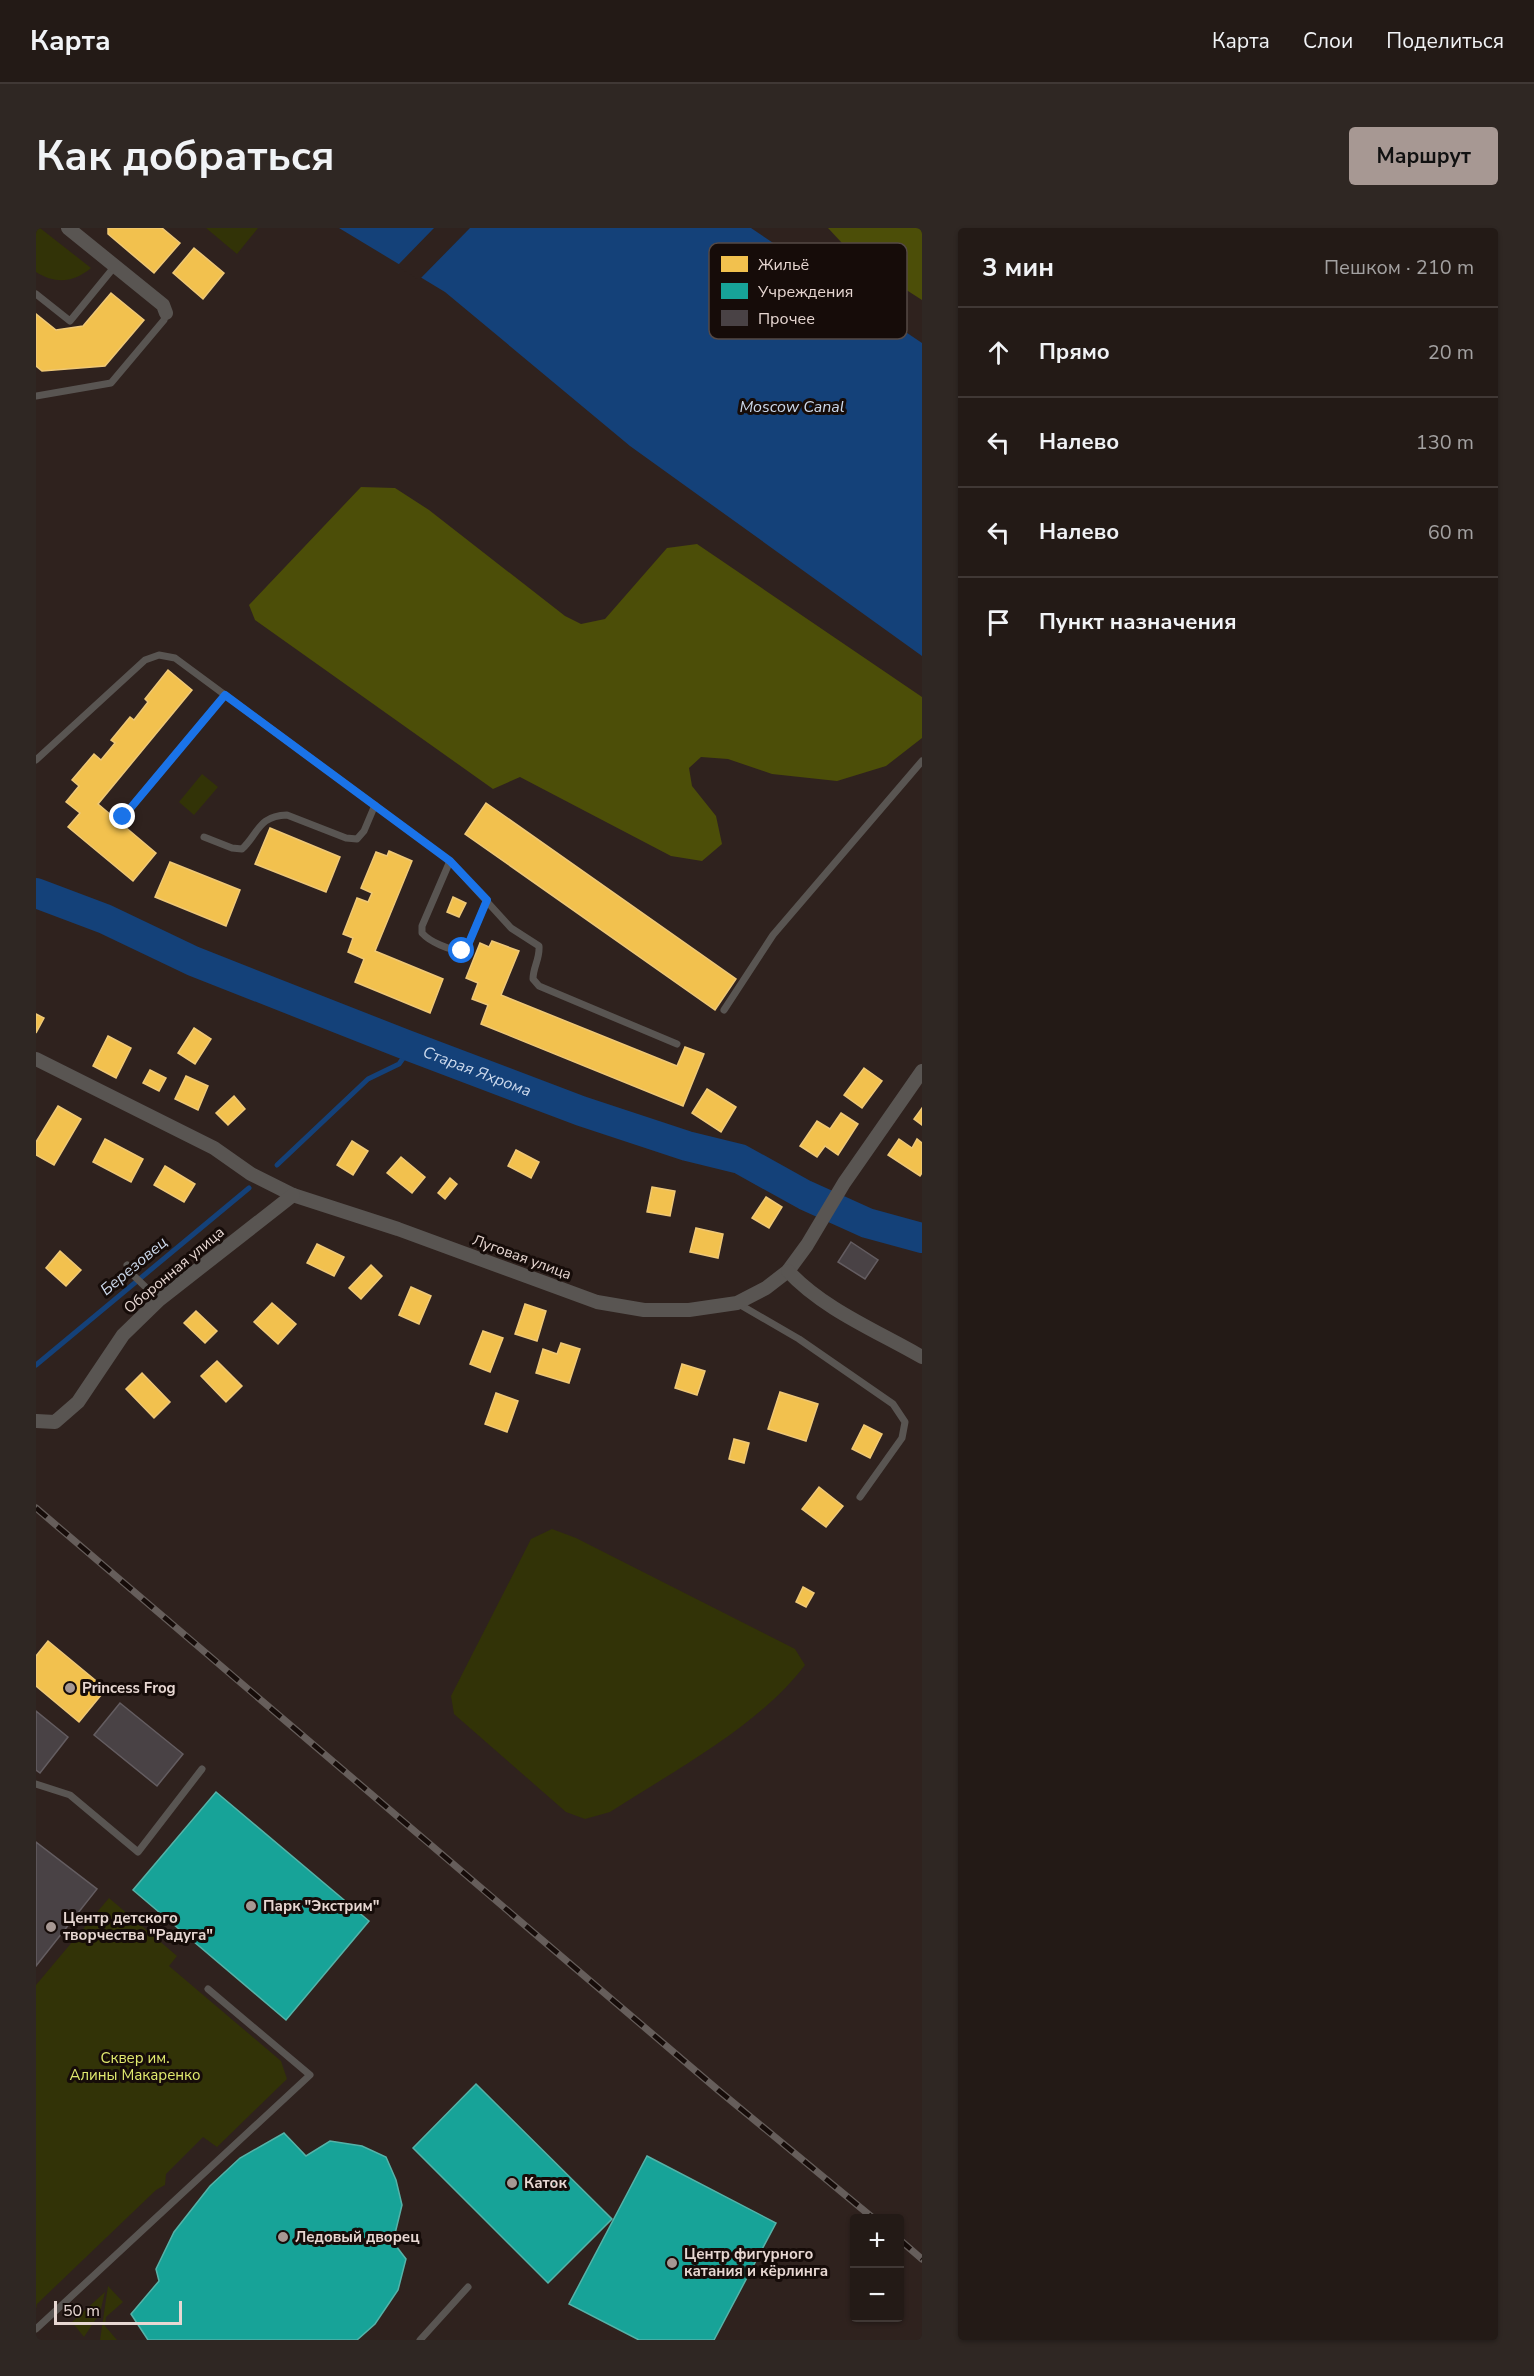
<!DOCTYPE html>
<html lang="ru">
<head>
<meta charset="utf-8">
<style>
  :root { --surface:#231a16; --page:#2f2723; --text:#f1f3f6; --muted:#a3a1a1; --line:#403835; --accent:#a79893 }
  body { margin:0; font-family:"Nunito Sans",sans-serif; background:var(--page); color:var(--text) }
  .controls { position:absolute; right:18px; bottom:18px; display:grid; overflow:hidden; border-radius:6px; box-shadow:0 2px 4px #0004 }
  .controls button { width:54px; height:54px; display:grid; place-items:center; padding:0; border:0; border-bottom:2px solid var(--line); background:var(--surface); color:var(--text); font:30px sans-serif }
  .scale { position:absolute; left:18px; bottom:15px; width:128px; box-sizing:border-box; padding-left:6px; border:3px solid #e7d7d2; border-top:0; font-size:16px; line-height:21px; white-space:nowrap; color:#e7d7d2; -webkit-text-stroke:4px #160c09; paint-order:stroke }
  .stop { position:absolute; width:18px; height:18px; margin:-14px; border:4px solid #1a73e8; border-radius:50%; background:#fff }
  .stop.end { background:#1a73e8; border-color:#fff; box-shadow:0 2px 6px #0008 }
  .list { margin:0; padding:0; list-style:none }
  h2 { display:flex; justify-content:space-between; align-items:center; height:78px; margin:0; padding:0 24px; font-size:26px }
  h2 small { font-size:20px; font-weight:400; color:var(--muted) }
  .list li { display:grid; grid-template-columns:39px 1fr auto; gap:18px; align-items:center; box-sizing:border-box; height:90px; padding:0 24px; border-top:2px solid var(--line) }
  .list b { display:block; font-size:22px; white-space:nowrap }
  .list em { font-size:20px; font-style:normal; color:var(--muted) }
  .icon { flex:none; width:33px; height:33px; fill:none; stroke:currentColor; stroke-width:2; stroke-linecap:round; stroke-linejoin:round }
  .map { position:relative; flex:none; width:886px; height:2112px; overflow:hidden; border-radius:6px }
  header { display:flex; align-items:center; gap:36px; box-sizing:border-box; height:84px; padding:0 30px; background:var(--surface); border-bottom:2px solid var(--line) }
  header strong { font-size:28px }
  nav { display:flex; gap:33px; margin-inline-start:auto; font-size:21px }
  .intro { display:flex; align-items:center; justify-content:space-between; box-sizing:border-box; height:144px; padding:0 36px }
  h1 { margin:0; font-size:42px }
  .button { padding:15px 27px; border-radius:6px; background:var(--accent); color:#111; font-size:21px; font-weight:700 }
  main { display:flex; gap:36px; padding:0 36px }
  aside { flex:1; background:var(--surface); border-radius:6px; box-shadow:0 2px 4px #0004 }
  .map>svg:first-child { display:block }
  .green { fill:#323307 }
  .forest { fill:#4c4e08 }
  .water { fill:#144179 }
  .pier { fill:#2f221e }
  .homes { fill:#f2c14e; stroke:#efc876; stroke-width:1.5 }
  .public { fill:#17a398; stroke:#55b3a9; stroke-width:1.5 }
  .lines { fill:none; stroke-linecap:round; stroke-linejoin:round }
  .stream { stroke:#144179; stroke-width:5 }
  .river { stroke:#144179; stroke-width:30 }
  .building { fill:#494245; stroke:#645d61; stroke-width:1.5 }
  .lane { stroke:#595552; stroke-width:7 }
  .street { stroke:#595552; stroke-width:14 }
  .rail-casing { stroke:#665e5b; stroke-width:7 }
  .rail { stroke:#160c09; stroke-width:4.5; stroke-dasharray:14; stroke-linecap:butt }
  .route { stroke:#1a73e8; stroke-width:8 }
  .poi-dot { fill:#a79893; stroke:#160c09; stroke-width:2 }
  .labels { text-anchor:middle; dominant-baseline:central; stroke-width:6; stroke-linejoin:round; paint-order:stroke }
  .street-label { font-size:15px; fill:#e7d7d2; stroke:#160c09 }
  .poi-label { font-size:15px; font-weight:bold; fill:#e7d7d2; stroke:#160c09; text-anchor:start }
  .park-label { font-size:15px; fill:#e1ea6f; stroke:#160c09 }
  .water-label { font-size:16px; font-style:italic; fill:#ccd9ec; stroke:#160c09 }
  .key { fill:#160c09; stroke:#554945; stroke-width:1.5 }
  .key-label { font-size:16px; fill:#e7d7d2 }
</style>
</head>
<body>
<header>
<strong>Карта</strong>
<nav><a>Карта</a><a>Слои</a><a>Поделиться</a></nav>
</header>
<div class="intro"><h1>Как добраться</h1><a class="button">Маршрут</a></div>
<main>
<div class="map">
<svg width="886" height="2112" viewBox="0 0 886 2112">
  <rect width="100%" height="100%" fill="#2f221e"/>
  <g class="green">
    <path d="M0,0H4L55,40C37,55 19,56 0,44Z"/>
    <polygon points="170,0 222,0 201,26"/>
    <polygon points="166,546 182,559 158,587 143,574"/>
    <path d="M516,1301L540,1310L759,1421L769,1437C723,1498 639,1542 574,1584L549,1591L530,1584L418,1486L415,1468L495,1311Z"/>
    <polygon points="73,1670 141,1728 133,1738 245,1833 251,1851 181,1919 167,1909 130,1946 129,1957 120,1962 1,2076 0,2081 0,1757"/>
    <polygon points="72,2058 87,2074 70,2089 69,2098 81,2112 64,2112"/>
    <polygon points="69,2064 64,2085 48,2109 36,2094"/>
  </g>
  <g class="forest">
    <polygon points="792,0 884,0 886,4 886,72 819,29"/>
    <polygon points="325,259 359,260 393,282 529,388 545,396 569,391 631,320 661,316 886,469 886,510 850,538 801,553 736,546 692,531 665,529 653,540 656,558 680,588 686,616 666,633 635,628 484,549 457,561 219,392 213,377"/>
  </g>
  <polygon class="water" points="303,0 715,0 886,115 886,428 594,218 409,64"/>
  <polygon class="pier" points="398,0 434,0 383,52 361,38"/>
  <g class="homes">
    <polygon points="72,0 126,0 144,15 118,45 72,6"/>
    <polygon points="158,20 188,45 167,71 137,45"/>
    <polygon points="75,65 108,92 69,138 6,143 0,138 0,86 20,102 47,98"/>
    <polygon points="132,442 156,462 62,576 120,625 97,653 32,599 44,585 30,574 43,558 36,552 58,526 65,532 79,515 75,512 94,489 98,492 112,474 109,471"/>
    <polygon points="450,575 700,751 679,782 429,606"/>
    <polygon points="234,600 304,629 290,664 219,636"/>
    <polygon points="353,623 376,633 339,723 407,751 394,785 319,754 328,731 312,724 317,710 307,706 321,670 332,674 336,665 325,660 340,624 351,628"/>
    <polygon points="134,634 204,662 190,698 119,669"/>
    <polygon points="417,669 430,675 423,689 411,684"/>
    <polygon points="456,713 483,723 465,767 641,838 649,819 668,826 647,878 445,796 452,777 436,771 442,755 430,750 444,715 453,719"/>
    <polygon points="0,786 8,790 0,805"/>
    <polygon points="158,800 175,811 159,836 142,825"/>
    <polygon points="72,808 95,820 80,850 57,838"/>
    <polygon points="828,840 846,853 826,880 808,867"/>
    <polygon points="114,842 130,850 123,863 107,855"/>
    <polygon points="150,848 172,858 162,882 139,871"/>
    <polygon points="671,861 700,879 685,904 656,885"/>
    <polygon points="198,868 209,881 192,897 180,885"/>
    <polygon points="22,878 45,891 18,937 0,927 0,914"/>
    <polygon points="886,880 886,897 878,891"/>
    <polygon points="805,885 822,896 802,927 789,918 781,929 764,918 781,893 794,901"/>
    <polygon points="69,911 107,931 95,954 57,934"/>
    <polygon points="863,911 876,920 881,911 886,915 886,945 884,948 852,927"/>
    <polygon points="316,913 332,923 317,947 301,937"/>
    <polygon points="480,922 503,934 495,950 472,938"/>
    <polygon points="365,929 389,949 376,965 351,945"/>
    <polygon points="129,938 159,956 148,974 118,957"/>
    <polygon points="414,950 421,956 409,971 402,965"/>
    <polygon points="616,959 639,963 634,988 611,984"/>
    <polygon points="730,969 746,979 733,1000 716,990"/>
    <polygon points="660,1000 687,1006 682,1030 654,1024"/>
    <polygon points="281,1016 308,1029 298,1048 271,1035"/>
    <polygon points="24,1023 45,1042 30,1058 10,1040"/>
    <polygon points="335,1037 346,1048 325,1071 313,1060"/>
    <polygon points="375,1059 395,1068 383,1096 363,1087"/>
    <polygon points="236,1075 260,1096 242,1116 218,1094"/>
    <polygon points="489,1076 510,1083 501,1113 479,1106"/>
    <polygon points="160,1083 181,1103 169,1115 148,1095"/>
    <polygon points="447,1103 467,1110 454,1144 434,1136"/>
    <polygon points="525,1115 544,1121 533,1155 500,1145 507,1121 521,1126"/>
    <polygon points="181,1133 206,1158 190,1174 165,1148"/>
    <polygon points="646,1136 669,1143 661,1167 639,1160"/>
    <polygon points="106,1145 134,1174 118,1190 90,1161"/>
    <polygon points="744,1164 782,1176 770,1213 732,1201"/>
    <polygon points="460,1165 482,1173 471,1204 449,1196"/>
    <polygon points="828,1197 846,1206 834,1230 816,1221"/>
    <polygon points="698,1211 713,1215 708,1235 693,1231"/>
    <polygon points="783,1259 807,1278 790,1299 766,1281"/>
    <polygon points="767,1359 778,1365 770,1379 760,1374"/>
    <polygon points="12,1413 70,1461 43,1494 0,1458 0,1428"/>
  </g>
  <g class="public">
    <polygon points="180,1564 333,1693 250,1792 97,1662"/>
    <polygon points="440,1856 576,1991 512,2055 377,1920"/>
    <polygon points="248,1905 270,1928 294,1913 326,1918 350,1929 360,1952 366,1977 357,2014 370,2031 362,2062 339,2096 321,2112 112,2112 95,2086 123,2053 120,2041 138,2004 174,1958 204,1930"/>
    <polygon points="611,1928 740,1995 678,2112 603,2112 533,2076"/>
  </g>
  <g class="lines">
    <g class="stream">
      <polyline points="241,937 332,851 363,836 368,829 368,816"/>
      <polyline points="0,1137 213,960"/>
    </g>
    <path class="river" id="s1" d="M0,665L69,691L157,733L368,816L545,883L651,918L704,931L769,967L831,995L886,1010"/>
  </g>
  <g class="building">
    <polygon points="815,1014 842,1032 829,1051 802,1034"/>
    <polygon points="84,1475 147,1526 121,1558 58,1507"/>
    <polygon points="0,1483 32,1509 4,1545 0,1542"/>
    <polygon points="0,1614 61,1661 0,1738"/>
  </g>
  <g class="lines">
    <g class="lane">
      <polyline points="0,66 34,93 79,38"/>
      <polyline points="0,168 75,155 128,92 130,85"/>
      <path d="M0,532L109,432L123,427L139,430L414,633L475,700L503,718C504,731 497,739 497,751L503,758L641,816"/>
      <polyline points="87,589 189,467"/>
      <path d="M168,609L196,620L206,621C223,605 222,588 251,587L310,610L321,611L328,603L339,577"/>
      <path d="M414,633L386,698V705C394,714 413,722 426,723L432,717L451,672"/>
      <polyline points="688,782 737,707 886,533"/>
      <polyline points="91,1037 96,1046 123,1072"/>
      <polyline points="701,1075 763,1111 857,1176 869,1194 866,1210 824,1269"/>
      <polyline points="0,1556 34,1567 102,1624 166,1541"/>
      <polyline points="0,2101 274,1847 172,1761"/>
      <polyline points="384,2112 432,2059"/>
    </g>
    <g class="street">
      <polyline points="32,0 127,77 130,85"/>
      <polyline points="0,831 178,920 215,946 257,967 362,1001 561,1074 608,1082 653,1082 701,1075 730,1060 752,1043 771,1017 808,955 886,843"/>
      <path d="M752,1043C787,1081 841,1103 886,1129"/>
      <polyline points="0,1193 19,1194 42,1174 87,1107 123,1072 257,967"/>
    </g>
    <defs>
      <g id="rail">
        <polyline points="0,1280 682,1862 837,1990"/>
        <polyline points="864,2012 886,2031"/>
      </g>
    </defs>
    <use href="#rail" class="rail-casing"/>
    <use href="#rail" class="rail"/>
  </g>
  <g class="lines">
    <polyline class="route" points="87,589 189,467 414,633 451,672 432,717 426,723"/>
  </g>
  <g class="poi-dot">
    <circle cx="34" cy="1460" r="6"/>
    <circle cx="215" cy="1678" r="6"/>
    <circle cx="15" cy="1699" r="6"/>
    <circle cx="476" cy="1955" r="6"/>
    <circle cx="247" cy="2009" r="6"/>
    <circle cx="636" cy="2035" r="6"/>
  </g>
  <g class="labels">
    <g class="street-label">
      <text transform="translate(486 1029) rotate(20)">Луговая улица</text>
      <text transform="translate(138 1042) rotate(-40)">Оборонная улица</text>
    </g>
    <g class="poi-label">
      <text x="46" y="1460">Princess Frog</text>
      <text x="227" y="1678">Парк "Экстрим"</text>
      <text x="27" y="1690">Центр детского<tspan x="27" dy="17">творчества "Радуга"</tspan></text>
      <text x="488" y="1955">Каток</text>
      <text x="259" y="2009">Ледовый дворец</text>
      <text x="648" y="2026">Центр фигурного<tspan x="648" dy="17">катания и кёрлинга</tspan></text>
    </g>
    <g class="park-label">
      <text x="99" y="1830">Сквер им.<tspan x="99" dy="17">Алины Макаренко</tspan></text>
    </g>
    <g class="water-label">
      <text x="756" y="179">Moscow Canal</text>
      <text stroke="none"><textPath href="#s1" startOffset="476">Старая Яхрома</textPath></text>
      <text transform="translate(98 1038) rotate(-40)">Березовец</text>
    </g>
  </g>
  <rect x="673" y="15" width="198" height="96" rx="9" class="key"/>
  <rect x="685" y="28" width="27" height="16" fill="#f2c14e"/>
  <rect x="685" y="55" width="27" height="16" fill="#17a398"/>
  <rect x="685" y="82" width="27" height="16" fill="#494245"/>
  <g class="key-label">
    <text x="722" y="42">Жильё</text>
    <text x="722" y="69">Учреждения</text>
    <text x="722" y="96">Прочее</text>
  </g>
</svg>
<div class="controls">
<button>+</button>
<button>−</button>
</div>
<div class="scale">50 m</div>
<div class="stop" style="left:426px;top:723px"></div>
<div class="stop end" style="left:87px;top:589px"></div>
</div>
<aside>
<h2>3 мин<small>Пешком · 210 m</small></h2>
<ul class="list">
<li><svg class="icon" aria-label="ahead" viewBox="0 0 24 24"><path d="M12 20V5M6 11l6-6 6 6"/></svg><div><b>Прямо</b></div><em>20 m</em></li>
<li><svg class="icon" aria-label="left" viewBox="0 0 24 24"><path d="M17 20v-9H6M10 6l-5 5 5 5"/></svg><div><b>Налево</b></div><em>130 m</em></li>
<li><svg class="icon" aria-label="left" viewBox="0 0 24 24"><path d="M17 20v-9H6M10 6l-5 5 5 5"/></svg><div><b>Налево</b></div><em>60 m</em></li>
<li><svg class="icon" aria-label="arrive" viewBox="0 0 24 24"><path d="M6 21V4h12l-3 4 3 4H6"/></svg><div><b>Пункт назначения</b></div></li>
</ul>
</aside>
</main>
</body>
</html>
